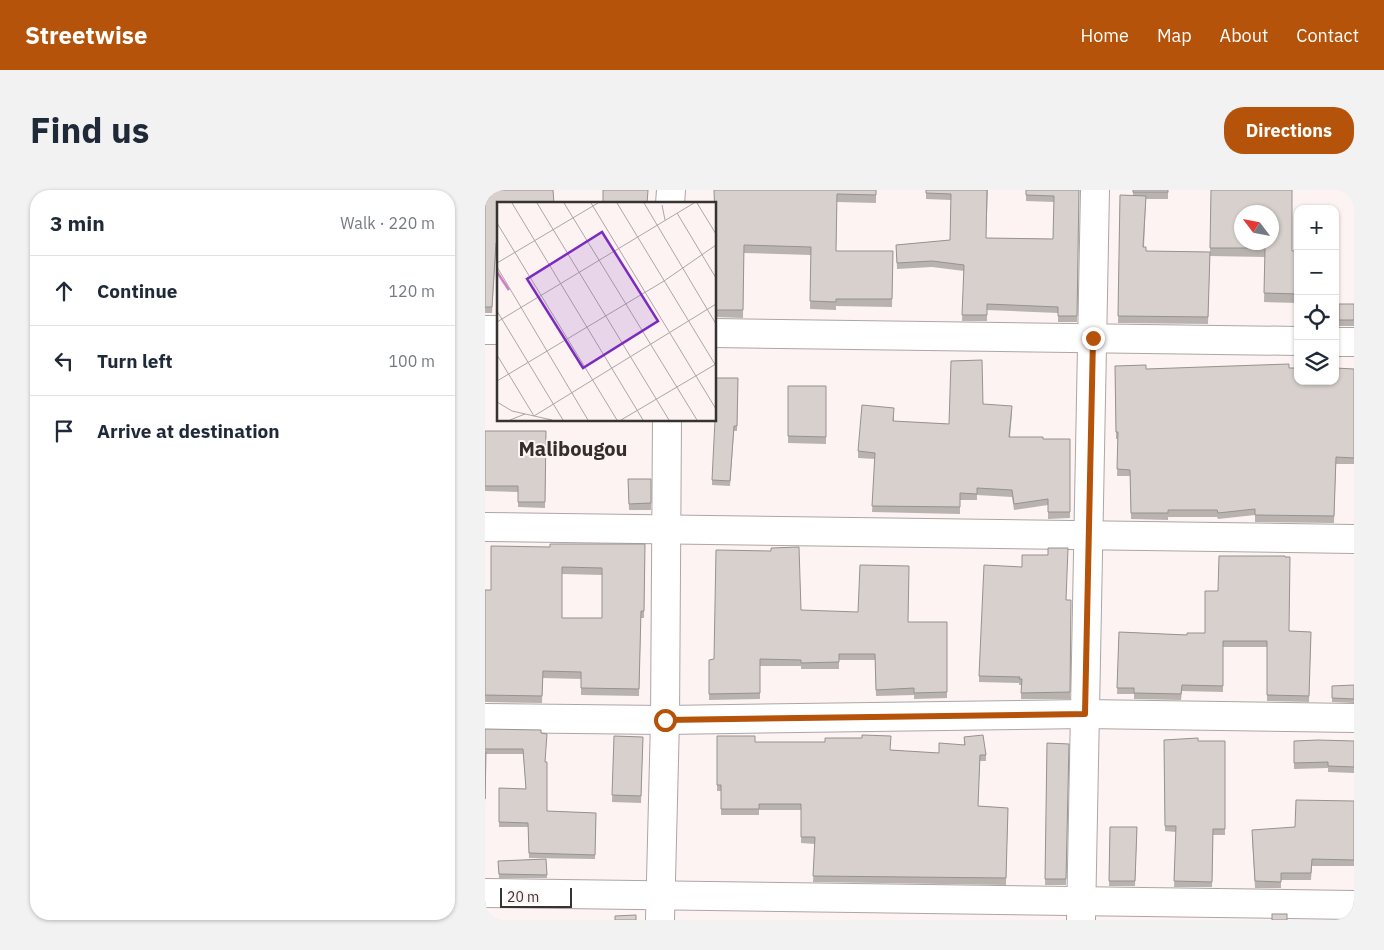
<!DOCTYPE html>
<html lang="en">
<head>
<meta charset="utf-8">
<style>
  :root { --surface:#fff; --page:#f2f2f3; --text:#1f2937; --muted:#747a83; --line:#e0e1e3; --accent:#b45309 }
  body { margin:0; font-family:"IBM Plex Sans",sans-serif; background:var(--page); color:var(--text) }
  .controls { position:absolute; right:15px; top:15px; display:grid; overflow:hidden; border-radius:10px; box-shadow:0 1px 4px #0004 }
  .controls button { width:45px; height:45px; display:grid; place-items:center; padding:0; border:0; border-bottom:1px solid var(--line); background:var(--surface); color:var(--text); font:25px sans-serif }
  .compass { position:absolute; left:749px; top:15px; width:45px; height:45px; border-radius:50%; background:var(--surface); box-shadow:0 1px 4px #0004; rotate:302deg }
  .scale { position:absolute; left:15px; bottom:12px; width:72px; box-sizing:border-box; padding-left:5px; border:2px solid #373333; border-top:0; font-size:14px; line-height:18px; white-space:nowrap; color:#373333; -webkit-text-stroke:4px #fcf3f2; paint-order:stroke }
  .stop { position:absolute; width:15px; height:15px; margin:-11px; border:4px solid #b45309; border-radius:50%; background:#fff }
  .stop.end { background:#b45309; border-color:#fff; box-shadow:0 1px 5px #0008 }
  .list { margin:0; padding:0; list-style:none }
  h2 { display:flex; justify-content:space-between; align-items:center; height:65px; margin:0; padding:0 20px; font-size:21px }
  h2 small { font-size:16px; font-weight:400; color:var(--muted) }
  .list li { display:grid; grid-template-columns:32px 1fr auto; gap:15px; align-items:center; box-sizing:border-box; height:70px; padding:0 20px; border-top:1px solid var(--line) }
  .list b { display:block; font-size:19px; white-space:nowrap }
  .list em { font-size:16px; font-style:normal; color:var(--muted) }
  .icon { flex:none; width:28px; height:28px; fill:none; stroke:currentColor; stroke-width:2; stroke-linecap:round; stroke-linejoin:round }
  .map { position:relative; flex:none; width:869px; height:730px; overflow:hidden; border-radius:20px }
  header { display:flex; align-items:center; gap:30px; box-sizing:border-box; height:70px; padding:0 25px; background:var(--accent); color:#fff }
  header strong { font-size:24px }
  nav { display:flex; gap:28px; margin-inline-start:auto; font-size:18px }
  .intro { display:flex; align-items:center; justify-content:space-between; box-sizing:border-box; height:120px; padding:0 30px }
  h1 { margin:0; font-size:35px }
  .button { padding:12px 22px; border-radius:20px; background:var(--accent); color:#fff; font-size:18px; font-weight:700 }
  main { display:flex; gap:30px; padding:0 30px }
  aside { flex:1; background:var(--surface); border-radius:20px; box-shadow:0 1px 4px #0004 }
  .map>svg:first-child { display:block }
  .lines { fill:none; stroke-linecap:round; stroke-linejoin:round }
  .minor-casing { stroke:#ada6a5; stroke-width:30 }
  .minor { stroke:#fff; stroke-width:28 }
  .wall { fill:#b9b3b0; fill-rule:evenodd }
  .building { fill:#d7d0cd; stroke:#969290; fill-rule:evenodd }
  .route { stroke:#b45309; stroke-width:6 }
  .labels { text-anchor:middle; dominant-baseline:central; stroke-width:4; stroke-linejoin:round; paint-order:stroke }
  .district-label { font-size:20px; font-weight:bold; fill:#332d2c; stroke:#fcf3f2 }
  .inset-river { fill:none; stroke:#cf80c2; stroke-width:2.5 }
  .inset-road { fill:none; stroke:#ada6a6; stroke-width:1 }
  .view { fill:#7b2cbf; fill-opacity:0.15; stroke:#7b2cbf; stroke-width:2.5 }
  .inset-edge { fill:none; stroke:#373333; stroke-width:2.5 }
</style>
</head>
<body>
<header>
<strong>Streetwise</strong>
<nav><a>Home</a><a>Map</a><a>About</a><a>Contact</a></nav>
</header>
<div class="intro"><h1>Find us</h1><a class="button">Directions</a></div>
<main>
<aside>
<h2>3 min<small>Walk · 220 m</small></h2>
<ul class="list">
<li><svg class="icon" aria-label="ahead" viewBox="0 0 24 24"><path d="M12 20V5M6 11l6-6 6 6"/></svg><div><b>Continue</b></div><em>120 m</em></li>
<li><svg class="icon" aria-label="left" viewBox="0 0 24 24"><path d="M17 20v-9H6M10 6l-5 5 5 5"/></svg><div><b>Turn left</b></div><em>100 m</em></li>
<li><svg class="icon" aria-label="arrive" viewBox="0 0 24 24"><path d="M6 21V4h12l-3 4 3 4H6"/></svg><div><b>Arrive at destination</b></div></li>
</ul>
</aside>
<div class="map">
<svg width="869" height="730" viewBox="0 0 869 730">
  <rect width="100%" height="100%" fill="#fcf3f2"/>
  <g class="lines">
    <defs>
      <g id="minor">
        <polyline points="185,14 186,0"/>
        <polyline points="0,140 14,140"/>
        <polyline points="230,143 813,151"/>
        <polyline points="850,152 869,152"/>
        <polyline points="0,337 869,349"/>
        <polyline points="0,528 180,530 600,524 869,528"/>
        <polyline points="0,703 869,715"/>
        <polyline points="596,729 610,0"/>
        <polyline points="175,730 180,530 182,230"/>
      </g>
    </defs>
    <use href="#minor" class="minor-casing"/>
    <use href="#minor" class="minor"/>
  </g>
  <g class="wall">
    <polygon points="0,0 14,14 14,59 11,59 7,123 0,123"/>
    <polygon points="391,0 391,13 352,12 351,61 408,61 407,117 351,116 351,120 325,119 326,65 259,63 258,128 230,127 231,60 230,14"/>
    <polygon points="441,0 503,0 501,48 568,49 569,12 541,11 541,0 594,0 592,132 573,132 573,123 502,120 502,131 477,131 479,81 447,77 412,79 411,55 465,50 466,10 441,9"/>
    <polygon points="648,0 683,0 683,9 661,9 659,57 661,61 725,62 726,0 807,61 813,61 813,113 779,112 780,67 725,66 723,134 633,133 635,5 648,5"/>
    <rect x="854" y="114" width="15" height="22"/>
    <polygon points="630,176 661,179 804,178 869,179 869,274 851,274 849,333 770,332 770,325 733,329 732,327 683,327 683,330 646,329 645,286 632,286 633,249 631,249"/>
    <polygon points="253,188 252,241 249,241 245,296 227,295 227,290"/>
    <polygon points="303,196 341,196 341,254 303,253"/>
    <polygon points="498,214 527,223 525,247 558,249 585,249 585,328 563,329 563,315 529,320 527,307 492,305 492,310 475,310 475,324 387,322 390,269 373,268 373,261 409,225 409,231 464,234"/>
    <rect x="52" y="230" width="34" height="1"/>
    <polygon points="0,241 61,241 60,318 33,317 33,302 0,301"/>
    <polygon points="143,289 166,289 166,320 144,320"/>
    <path d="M160,354L159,428H156L154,506L96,505V489L58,488L57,513L0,512V400H6L65,357ZM77,384L117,385V428H77Z"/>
    <polygon points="537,377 582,410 586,410 585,509 536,509 536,495 534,495 534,493 494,492 494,486"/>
    <polygon points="316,420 423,432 462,432 462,508 429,509 429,505 391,506 390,470 354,470 354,479 316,479 316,476 275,476 275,509 224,510 224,470 229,469"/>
    <polygon points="804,441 826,442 824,512 782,511 782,457 738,457 738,502 697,501 696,510 649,509 649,504 632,504 634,442 702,445"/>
    <polygon points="869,495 869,513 847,512 847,496"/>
    <polygon points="0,539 56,543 60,572 62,621 111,623 110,669 44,668 43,637 14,637 14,598 41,599 38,564 1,564 0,615"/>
    <polygon points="129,546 158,547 156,613 127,612"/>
    <polygon points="232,546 270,552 454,563 479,555 479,547 501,565 501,571 495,571 493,616 523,618 521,695 328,692 330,654 316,653 316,620 274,620 274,625 236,625 236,601 232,601"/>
    <polygon points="679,550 713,551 740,551 740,645 728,645 727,697 689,697 691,642 680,641"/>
    <polygon points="809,551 869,551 869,583 843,582 843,578 809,579"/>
    <polygon points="562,553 584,554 581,695 560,695"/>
    <polygon points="869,611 869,676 827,676 826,690 796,690 796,698 770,698 767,646 810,637"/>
    <polygon points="625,637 652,637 650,696 624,696"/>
    <polygon points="61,669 62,688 14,688 13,671"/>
  </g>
  <g class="building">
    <polygon points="0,0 68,0 69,14 14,14 14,53 11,53 7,117 0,117"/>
    <polygon points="118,0 163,0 162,14 118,14"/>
    <polygon points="229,0 391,0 391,5 352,4 351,61 408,61 407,109 351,109 351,112 325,111 326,57 259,55 258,120 230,120 231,56"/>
    <polygon points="441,0 502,0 501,48 568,49 569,6 541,5 541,0 594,0 592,126 573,126 573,117 502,114 502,125 477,125 479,75 447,71 412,73 411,55 465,50 466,4 441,3"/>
    <rect x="648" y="0" width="35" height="2"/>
    <path d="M726,0H807V61H813V104L779,103L780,58H725ZM756,22H786V52H756Z"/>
    <polygon points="635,5 661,6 658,57 661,57 661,61 725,62 723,127 633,126"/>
    <rect x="854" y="114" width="15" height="16"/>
    <polygon points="497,170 498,214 527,216 524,247 558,247 558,249 585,249 585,322 563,322 563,309 529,314 527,300 492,298 492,304 475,303 475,317 387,316 390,263 373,261 377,215 409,218 408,231 464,234 466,171"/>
    <polygon points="804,174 804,178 813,178 813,191 850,191 850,178 869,179 869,268 851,267 849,326 770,325 770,319 733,323 732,320 683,320 683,323 646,323 645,280 632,279 633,242 631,242 630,176 661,175 661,179"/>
    <polygon points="230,188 253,188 252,236 249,236 245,291 227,290 230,230"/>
    <polygon points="303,196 341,196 341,247 303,246"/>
    <polygon points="0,241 61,241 60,312 33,312 33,296 0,296"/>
    <polygon points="143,289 166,289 166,313 144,314"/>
    <path d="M65,354H160L159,421H156L154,499L96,498V482L58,481L57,506L0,505V400H6V356L65,357ZM77,377L117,378V428H77Z"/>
    <polygon points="314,357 316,420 373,422 375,375 424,376 423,432 462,432 462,502 429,503 429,498 391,500 390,464 354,464 354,472 316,473 316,470 275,469 275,503 224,504 224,470 229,469 231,360 286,361 286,358"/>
    <polygon points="563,358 583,358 581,410 586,410 585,502 536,503 537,489 534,489 535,487 494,486 499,375 537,377 537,365 563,365"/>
    <polygon points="734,366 800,366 800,367 805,367 804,441 826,442 824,506 782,505 782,451 738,451 738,496 697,495 696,504 649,503 649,498 632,498 634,442 702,445 702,443 720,443 720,401 733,401"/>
    <polygon points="869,495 869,509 847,508 847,496"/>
    <polygon points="0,539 56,540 56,543 62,544 60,572 62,572 62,621 111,623 110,665 44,663 43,633 14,632 14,598 41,599 38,559 0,559"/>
    <polygon points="377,545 406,546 405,560 454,563 454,553 480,555 479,547 498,545 501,565 495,565 493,616 523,618 521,688 328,686 330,647 316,647 316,614 274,614 274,619 236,619 236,595 232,595 232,546 270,546 270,552 340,552 340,548 377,548"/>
    <polygon points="129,546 158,547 156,606 127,605"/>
    <polygon points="713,548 713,551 740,551 740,639 728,639 727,692 689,691 691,636 680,636 679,550"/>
    <polygon points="833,550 869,551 869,577 843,576 843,572 809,573 809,551"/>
    <polygon points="562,553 584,554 581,689 560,689"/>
    <polygon points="0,562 1,562 0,609"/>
    <polygon points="811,610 869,611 869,670 827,669 826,683 796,683 796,692 770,691 767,640 810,637"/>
    <polygon points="625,637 652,637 650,691 624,691"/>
    <polygon points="61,669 62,685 14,684 13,671"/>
    <rect x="787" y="724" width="15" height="6"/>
    <polygon points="151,725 151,730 130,730 130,726"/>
  </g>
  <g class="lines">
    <polyline class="route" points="180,530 600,524 608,148"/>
  </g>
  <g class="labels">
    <g class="district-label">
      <text x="88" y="258">Malibougou</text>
    </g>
  </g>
  <g transform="translate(12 12)">
    <rect width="219" height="219" fill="#fcf3f2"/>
    <path class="inset-river" d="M0,70L12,88"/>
    <path class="inset-road" d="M15,1L146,218M40,1L172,218M67,1L200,218M94,1L219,207M120,1L219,164M147,1L219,122M200,1L219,32M165,3L168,18M180,11L219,76M0,21L120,218M0,61L101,1M0,65L91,218M0,109L66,218M0,120L197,1M0,153L37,214L219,102M0,179L167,79L219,43M0,200L15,209L55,218M13,218L28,212M124,218L219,162"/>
    <path class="view" d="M105,30L161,119L86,166L30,77Z"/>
    <rect width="219" height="219" class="inset-edge"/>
  </g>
</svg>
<div class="controls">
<button>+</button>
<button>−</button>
<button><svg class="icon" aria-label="locate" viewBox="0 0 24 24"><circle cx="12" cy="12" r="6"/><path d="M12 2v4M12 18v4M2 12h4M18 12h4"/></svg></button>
<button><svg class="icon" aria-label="layers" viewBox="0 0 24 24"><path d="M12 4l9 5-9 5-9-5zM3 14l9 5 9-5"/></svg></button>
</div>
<svg class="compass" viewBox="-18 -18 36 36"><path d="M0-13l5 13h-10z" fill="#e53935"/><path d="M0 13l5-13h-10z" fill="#747a83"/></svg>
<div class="scale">20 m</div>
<div class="stop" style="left:180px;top:530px"></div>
<div class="stop end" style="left:608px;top:148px"></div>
</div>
</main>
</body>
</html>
